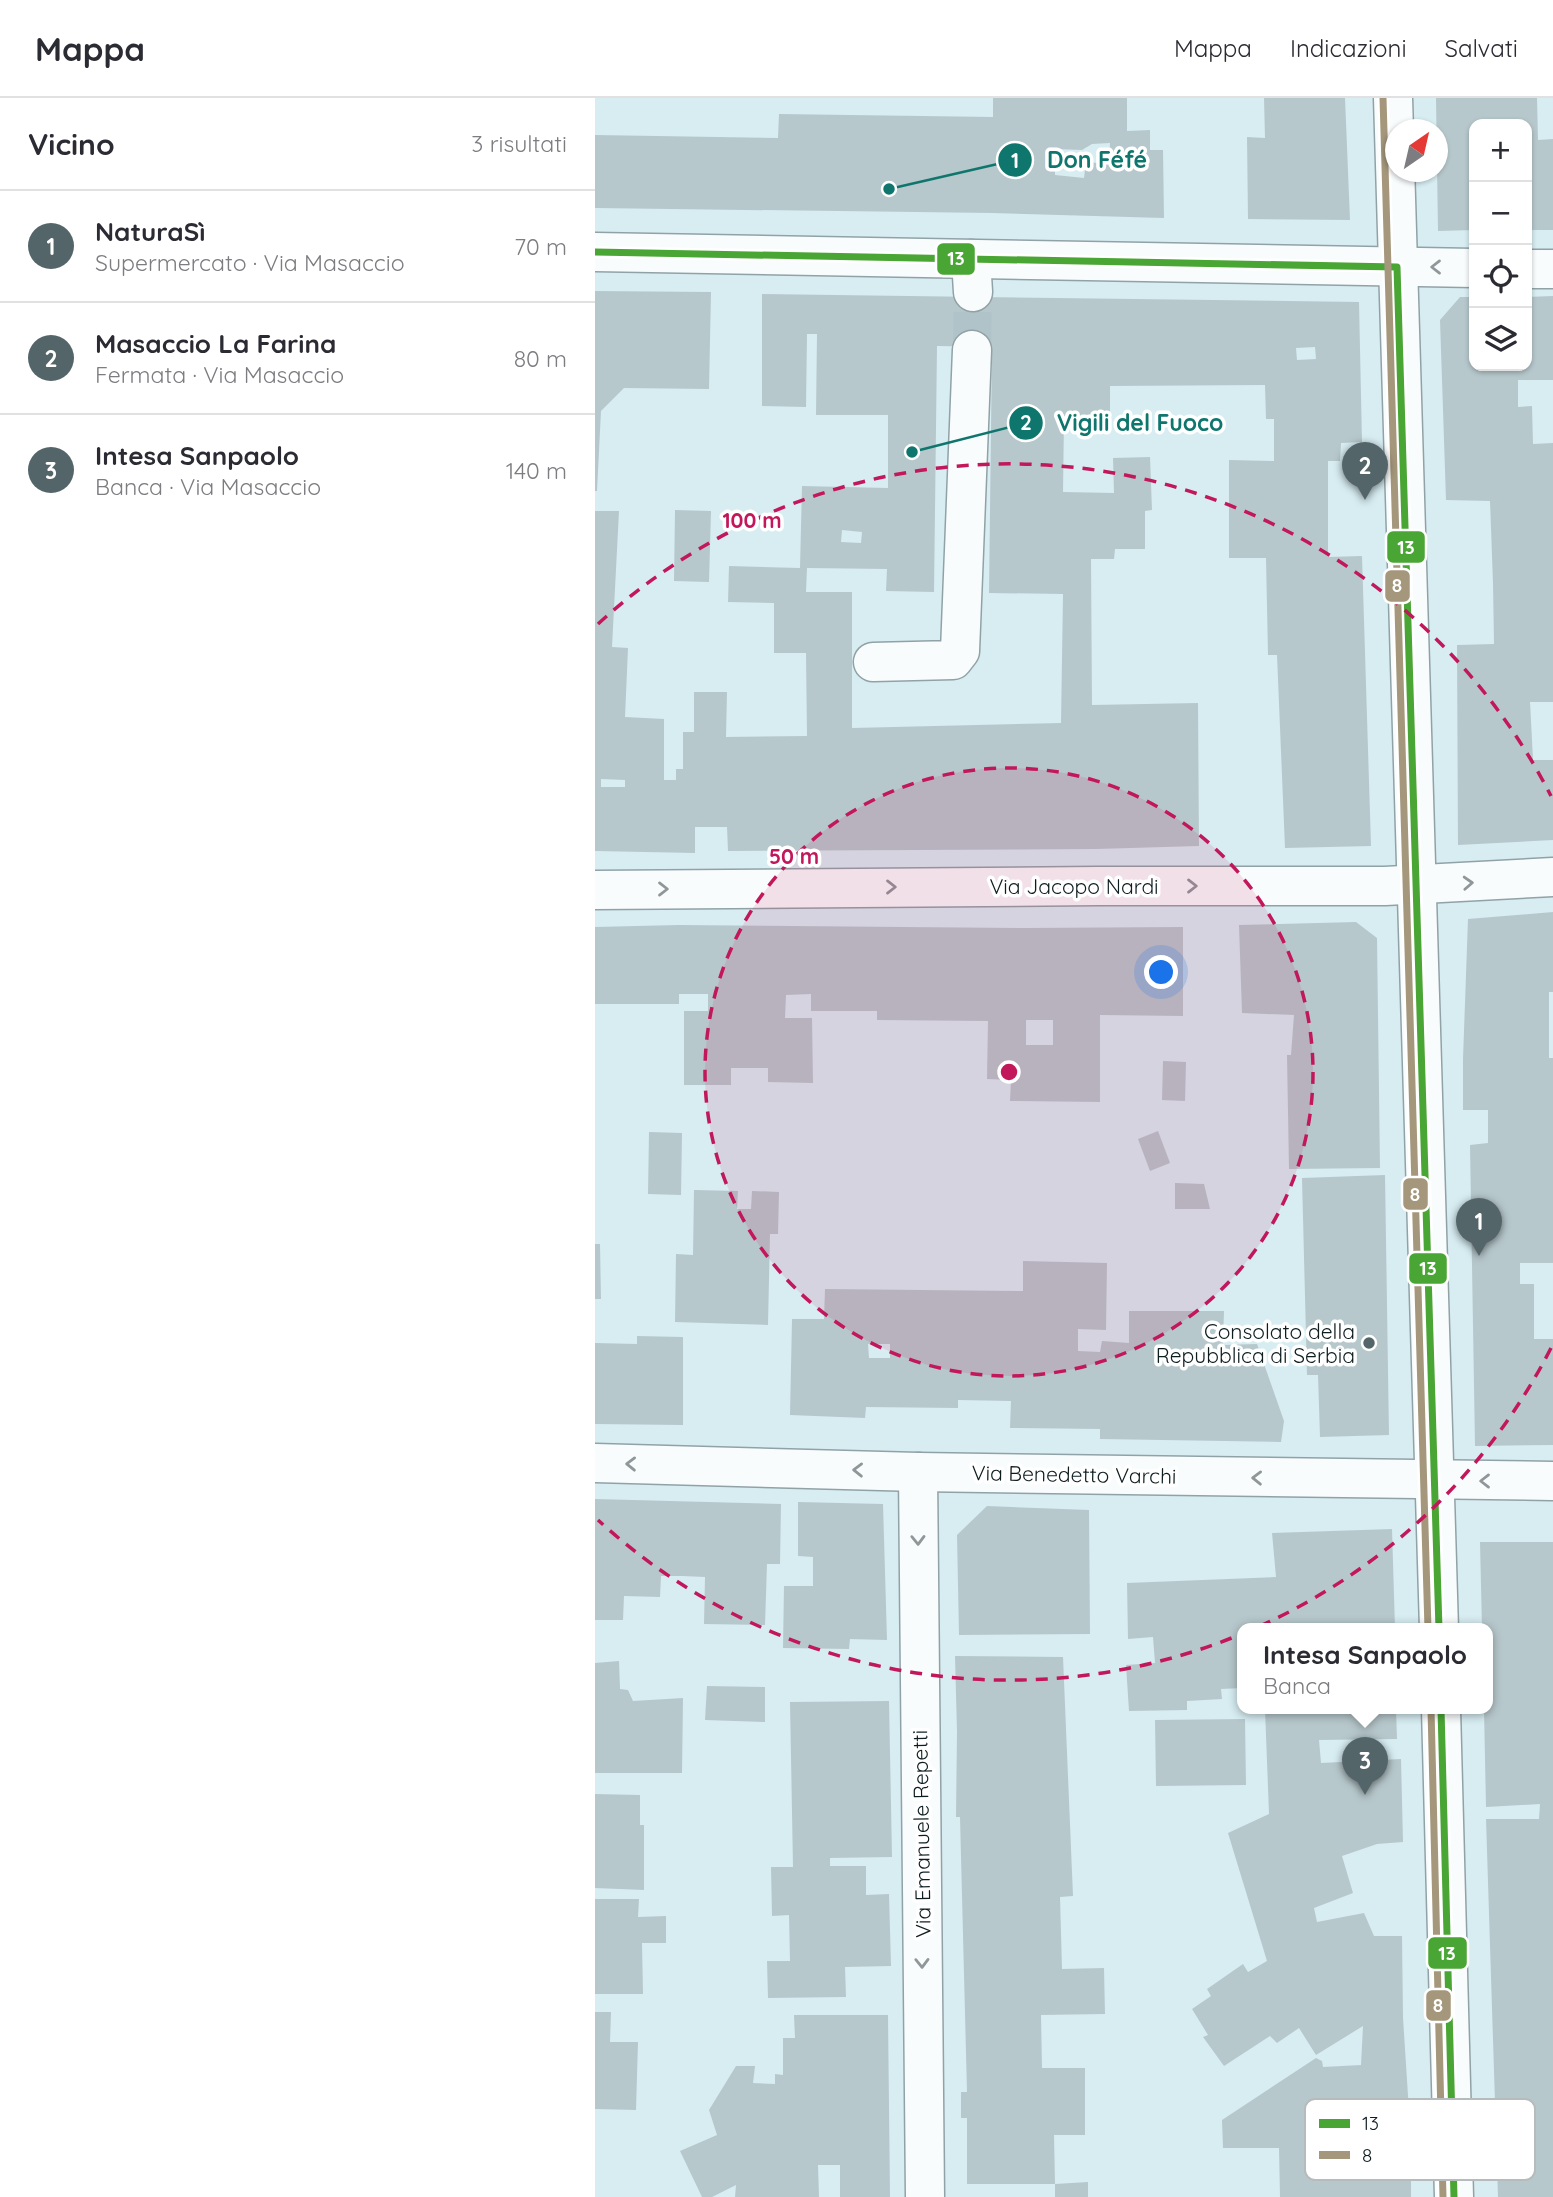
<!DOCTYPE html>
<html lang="it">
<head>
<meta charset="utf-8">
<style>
  :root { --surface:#fff; --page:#f2f2f3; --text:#2b2b33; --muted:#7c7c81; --line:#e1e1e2; --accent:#546569 }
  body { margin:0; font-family:Quicksand,sans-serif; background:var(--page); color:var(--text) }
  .controls { position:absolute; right:21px; top:21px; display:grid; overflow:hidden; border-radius:14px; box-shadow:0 2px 5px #0004 }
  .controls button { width:63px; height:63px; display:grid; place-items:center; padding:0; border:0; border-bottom:2px solid var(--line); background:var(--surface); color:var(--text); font:35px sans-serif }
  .compass { position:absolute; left:790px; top:21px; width:63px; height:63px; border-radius:50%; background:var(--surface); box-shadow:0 2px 5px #0004; rotate:34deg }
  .you { position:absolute; left:567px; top:875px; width:24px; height:24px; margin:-18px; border:5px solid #fff; border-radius:50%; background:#1a73e8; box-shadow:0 0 0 10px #1a73e833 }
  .badge { display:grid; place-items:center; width:46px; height:46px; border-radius:50%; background:var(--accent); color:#fff; font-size:23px; font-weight:700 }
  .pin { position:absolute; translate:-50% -58px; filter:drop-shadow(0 2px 4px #0008) }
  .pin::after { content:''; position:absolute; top:37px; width:24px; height:21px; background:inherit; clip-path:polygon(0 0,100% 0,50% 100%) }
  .popup { position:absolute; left:642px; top:1525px; width:256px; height:91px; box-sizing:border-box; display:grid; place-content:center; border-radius:14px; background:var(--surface); filter:drop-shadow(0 2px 5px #0005); font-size:23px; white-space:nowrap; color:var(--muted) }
  .popup b { font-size:26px; color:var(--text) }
  .popup::after { content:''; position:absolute; left:50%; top:100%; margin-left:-14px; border:14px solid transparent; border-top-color:var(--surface) }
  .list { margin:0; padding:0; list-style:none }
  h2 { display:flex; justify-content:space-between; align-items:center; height:91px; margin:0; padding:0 28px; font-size:30px }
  h2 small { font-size:23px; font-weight:400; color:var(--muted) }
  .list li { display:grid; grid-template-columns:46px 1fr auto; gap:21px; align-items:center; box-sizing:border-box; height:112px; padding:0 28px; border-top:2px solid var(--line) }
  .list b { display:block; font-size:26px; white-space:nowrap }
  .list p { margin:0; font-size:23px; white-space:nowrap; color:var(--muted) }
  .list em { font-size:23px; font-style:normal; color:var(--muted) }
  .icon { flex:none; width:38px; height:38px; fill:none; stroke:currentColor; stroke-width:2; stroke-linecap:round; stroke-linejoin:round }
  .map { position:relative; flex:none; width:958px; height:2099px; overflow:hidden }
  header { display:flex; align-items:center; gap:42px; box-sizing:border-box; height:98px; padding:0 35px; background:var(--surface); border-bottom:2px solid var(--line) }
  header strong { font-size:33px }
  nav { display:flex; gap:38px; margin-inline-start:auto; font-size:24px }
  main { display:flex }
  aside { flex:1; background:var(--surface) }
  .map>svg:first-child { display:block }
  .building { fill:#b7c8cc; fill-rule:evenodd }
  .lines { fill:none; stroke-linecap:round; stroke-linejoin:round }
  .minor-tunnel { stroke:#afc3c8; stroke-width:38; stroke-dasharray:38 19; stroke-linecap:butt }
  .minor-casing { stroke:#91a2a6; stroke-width:41 }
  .minor { stroke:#f9fcfd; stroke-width:38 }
  .bus-1-casing { stroke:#fff; stroke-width:12 }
  .bus-2-casing { stroke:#fff; stroke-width:12 }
  .bus-1 { stroke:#49a634; stroke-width:7 }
  .bus-2 { stroke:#a4977b; stroke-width:7 }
  .oneway { stroke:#8f9799 }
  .ring { fill:none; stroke:#c2185b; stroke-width:3.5; stroke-dasharray:12 9 }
  .poi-dot { fill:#546569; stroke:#fff; stroke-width:2.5 }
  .labels { text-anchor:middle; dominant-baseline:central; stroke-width:7; stroke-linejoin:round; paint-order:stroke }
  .street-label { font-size:21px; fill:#0d1c1f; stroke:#fff }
  .poi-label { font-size:21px; fill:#0d1c1f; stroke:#fff; text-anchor:end }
  .key { fill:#fff; stroke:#b6bbbc; stroke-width:2 }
  .key-label { font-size:19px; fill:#0d1c1f }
  .centre { fill:#c2185b; stroke:#fff; stroke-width:3.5 }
  .ring-label { font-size:21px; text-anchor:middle; font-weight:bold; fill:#c2185b; stroke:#fff; stroke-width:7; stroke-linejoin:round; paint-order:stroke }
  .leader { fill:none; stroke:#0f766e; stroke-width:2.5 }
  .callout-dot { fill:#0f766e; stroke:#fff; stroke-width:2.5 }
  .mark-label { font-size:21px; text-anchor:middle; font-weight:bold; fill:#fff }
  .callout-label { font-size:23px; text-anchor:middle; font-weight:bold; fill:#0f766e; stroke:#fff; stroke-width:7; stroke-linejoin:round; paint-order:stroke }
  .line-badge { stroke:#fff; stroke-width:2.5 }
  .badge-label { font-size:19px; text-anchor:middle; font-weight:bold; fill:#fff }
</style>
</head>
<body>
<header>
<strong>Mappa</strong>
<nav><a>Mappa</a><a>Indicazioni</a><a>Salvati</a></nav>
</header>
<main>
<aside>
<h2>Vicino<small>3 risultati</small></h2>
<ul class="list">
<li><span class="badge">1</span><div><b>NaturaSì</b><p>Supermercato · Via Masaccio</p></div><em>70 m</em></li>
<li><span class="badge">2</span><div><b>Masaccio La Farina</b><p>Fermata · Via Masaccio</p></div><em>80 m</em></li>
<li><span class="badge">3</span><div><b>Intesa Sanpaolo</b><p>Banca · Via Masaccio</p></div><em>140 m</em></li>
</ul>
</aside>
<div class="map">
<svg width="958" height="2099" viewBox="0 0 958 2099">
  <rect width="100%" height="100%" fill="#d7edf2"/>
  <g class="building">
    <path d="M398,0H532V33L555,32V52H568L569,120L397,115L0,110V37L183,40L184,16L398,19ZM515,45L514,66L491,64L489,80L460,77V51L487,52L497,46Z"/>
    <polygon points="669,0 750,0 755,122 653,121 652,39 670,40"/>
    <polygon points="841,0 942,0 943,42 958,41 958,132 932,132 932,26 879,26 879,132 843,133"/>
    <polygon points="0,193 116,194 114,291 29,290 6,313 2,393 0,393"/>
    <path d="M167,196L764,204L767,344L746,345L745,363H733V459L767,458L776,748L690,750L682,557H673L671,460H634V362L679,363V321H671L670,287L515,288V322L469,321L468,394L519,395L518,360L555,359L557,412L550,413V451H520L519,461H496L497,607L603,605L604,748L501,751L133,753L132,729H100V755L0,753V413H24L17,549L33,550L30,619L69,621V682H81V671H88V634H99V594H132L131,639L212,638L211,555H179V505L133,504L134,468L205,470L207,388L293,390V317H221L222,236H212L211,309L167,308ZM342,248L397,249L394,495L468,496L466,625L257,630V494H211L212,470L292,471L291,493L339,494ZM720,249L721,261L702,262L701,250ZM247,432L267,434L266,445L246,444ZM6,681L30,682V689H6Z"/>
    <polygon points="958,198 958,282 923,282 923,309 937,308 938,346 958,345 958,604 935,604 938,662 958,662 958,742 863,747 862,547 899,546 898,485 895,403 851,402 845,222 865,199 879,199 879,268 932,268 932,199"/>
    <polygon points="80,412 116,413 114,484 79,483"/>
    <polygon points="958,814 958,894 954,894 954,960 958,960 958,1165 925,1165 925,1186 939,1186 939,1241 958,1241 958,1347 880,1348 875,1047 893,1045 893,1012 868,1012 868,961 873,821"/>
    <polygon points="761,824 782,840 785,1070 694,1071 692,957 696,957 699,917 647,915 644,827"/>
    <path d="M84,827L432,830L588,829V918L505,917V1004L415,1003L416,982L392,981L393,923L282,922V913H216V896L191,897L190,920H217L218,985L173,984V970H136V987H89V913H113V896H84V906H0V829ZM431,922H458V947H431Z"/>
    <polygon points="568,963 591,964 590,1003 567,1002"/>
    <polygon points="563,1033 575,1065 555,1073 543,1041"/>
    <polygon points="54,1034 87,1035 86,1097 53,1096"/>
    <polygon points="790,1077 794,1337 725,1339 723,1277 712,1277 707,1080"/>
    <polygon points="580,1085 609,1086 615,1111 580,1111"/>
    <polygon points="99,1092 143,1093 142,1111 156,1111 157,1093 184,1094 183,1136 175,1136 173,1227 80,1224 81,1156 98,1157"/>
    <polygon points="0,1146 5,1146 6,1201 0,1201"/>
    <path d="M428,1163L512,1165L511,1232L483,1231V1253L505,1254L507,1243L534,1245V1213H629L628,1247L662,1246L689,1323L686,1344L505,1341V1331L415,1330L416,1303L363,1302V1310L271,1309L270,1320L195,1317L197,1221H229L230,1191L428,1193ZM273,1246H295V1260H274Z"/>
    <polygon points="42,1238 88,1239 88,1327 0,1326 0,1245 42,1246"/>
    <polygon points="0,1401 186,1406 185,1466 172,1466 170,1527 109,1526 110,1479 87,1478 66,1478 65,1499 29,1498 28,1522 0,1522"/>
    <polygon points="203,1404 288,1406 292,1542 255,1541 254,1551 188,1550 189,1488 218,1488 218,1459 203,1458"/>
    <polygon points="392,1408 494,1412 495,1536 364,1537 362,1437"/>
    <polygon points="797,1431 800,1531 716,1531 715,1525 664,1528 664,1531 648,1531 648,1590 626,1591 627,1601 592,1603 592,1612 534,1613 531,1567 560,1565 558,1539 533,1541 532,1485 681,1479 677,1435"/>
    <polygon points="885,1444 958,1444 958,2099 903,2099 891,1721 944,1721 945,1706 891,1709 889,1611 892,1611 892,1531 887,1531"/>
    <polygon points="360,1558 468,1559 478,1798 465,1799 467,1871 509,1870 510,1916 446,1917 447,1970 490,1970 490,2037 459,2037 460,2086 493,2084 493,2099 460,2099 460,2086 372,2086 372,2020 366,2020 366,1994 372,1994 365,1719 361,1719 362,1634"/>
    <polygon points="24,1563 25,1591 33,1592 38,1603 88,1600 87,1675 0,1675 0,1565"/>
    <polygon points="112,1588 170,1589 170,1624 110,1622"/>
    <polygon points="294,1603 297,1759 235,1760 235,1768 271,1768 271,1797 294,1796 296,1868 250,1869 251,1899 173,1900 172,1863 195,1863 194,1817 177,1818 176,1769 198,1769 195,1604"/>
    <path d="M670,1611H801L802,1641L724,1642L726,1665L806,1661L808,1744L782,1746L747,1758L758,1795L719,1810L722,1824L769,1815L779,1838H807L808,1920L816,2044V2099H685L684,2050H628L627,2022L721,1960L727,1963L728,1969L766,1967L768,1928L721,1957L704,1930L682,1945L675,1938L629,1968L608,1939L613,1937L597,1911L616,1898L612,1891L648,1866L653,1874L672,1863L633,1735L674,1716ZM731,2011L733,2048L719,2049V2012Z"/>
    <polygon points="650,1621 651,1687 561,1688 560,1622"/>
    <polygon points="0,1696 45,1697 45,1727 49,1727 49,1792 0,1790"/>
    <polygon points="0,1801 44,1801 43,1819 71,1818 71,1845 47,1845 48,1896 0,1896"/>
    <polygon points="0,1914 16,1914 15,1944 43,1944 41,2012 0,2011"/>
    <polygon points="199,1917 293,1917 295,2099 245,2099 245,2067 223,2067 224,2099 140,2099 141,2087 117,2099 107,2099 85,2053 122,2037 114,2012 141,1968 160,1968 158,1985 180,1986 180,1976 188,1977 188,1940 200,1940"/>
  </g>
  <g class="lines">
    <polyline class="minor-tunnel" points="377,252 378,194"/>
    <defs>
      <g id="minor">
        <polyline points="798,0 844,1531"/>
        <polyline points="0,154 879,170"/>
        <polyline points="376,161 378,194"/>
        <polyline points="932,171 958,171"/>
        <polyline points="278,564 358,562 365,553 377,252"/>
        <polyline points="0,792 504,788 790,788 958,779"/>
        <polyline points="0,1365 323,1374 958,1383"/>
        <polyline points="323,1374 330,2099"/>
        <polyline points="846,1611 859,2099"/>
      </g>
    </defs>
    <use href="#minor" class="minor-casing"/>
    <use href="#minor" class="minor"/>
    <defs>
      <g id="bus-1">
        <polyline points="0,154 802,169 844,1531"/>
        <polyline points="846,1611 859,2099"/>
      </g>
      <g id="bus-2">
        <polyline points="788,0 833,1531"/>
        <polyline points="836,1611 848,2099"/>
      </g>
    </defs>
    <use href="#bus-1" class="bus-1-casing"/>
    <use href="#bus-2" class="bus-2-casing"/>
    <use href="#bus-1" class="bus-1"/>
    <use href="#bus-2" class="bus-2"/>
  </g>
  <defs><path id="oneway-chevron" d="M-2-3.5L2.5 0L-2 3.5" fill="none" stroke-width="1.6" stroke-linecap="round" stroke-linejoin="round" transform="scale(1.75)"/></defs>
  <g class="oneway">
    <use href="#oneway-chevron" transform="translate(841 169) rotate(-180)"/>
    <use href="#oneway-chevron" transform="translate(873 785) rotate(-3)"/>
    <use href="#oneway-chevron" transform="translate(597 788)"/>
    <use href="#oneway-chevron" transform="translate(296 789)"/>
    <use href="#oneway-chevron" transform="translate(68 791)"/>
    <use href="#oneway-chevron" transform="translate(36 1366) rotate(-179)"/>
    <use href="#oneway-chevron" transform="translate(263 1372) rotate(-179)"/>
    <use href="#oneway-chevron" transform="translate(662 1380) rotate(-179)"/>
    <use href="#oneway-chevron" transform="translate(890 1383) rotate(-180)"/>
    <use href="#oneway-chevron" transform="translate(323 1442) rotate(89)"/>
    <use href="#oneway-chevron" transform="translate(327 1865) rotate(89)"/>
  </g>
  <circle cx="414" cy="974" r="304" fill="#c2185b" fill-opacity=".12"/>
  <g class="ring">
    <circle cx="414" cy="974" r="304"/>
    <path d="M956 1250A608 608 0 0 1 3 1422M3 526A608 608 0 0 1 956 698"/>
  </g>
  <circle class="poi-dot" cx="774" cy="1245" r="7"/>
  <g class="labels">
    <g class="street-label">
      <text x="479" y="788">Via Jacopo Nardi</text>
      <text transform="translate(479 1376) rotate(1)">Via Benedetto Varchi</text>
      <text transform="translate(326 1736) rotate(-91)">Via Emanuele Repetti</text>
    </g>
    <g class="poi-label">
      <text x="760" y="1233">Consolato della<tspan x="760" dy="24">Repubblica di Serbia</tspan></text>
    </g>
  </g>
  <rect x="710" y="2001" width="230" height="81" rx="10" class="key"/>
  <rect x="724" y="2021" width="31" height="9" fill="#49a634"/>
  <rect x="724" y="2053" width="31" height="8" fill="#a4977b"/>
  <g class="key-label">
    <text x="767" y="2032">13</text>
    <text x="767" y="2064">8</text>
  </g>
  <circle cx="414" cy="974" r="10" class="centre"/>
  <g class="ring-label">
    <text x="157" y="430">100 m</text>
    <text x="199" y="766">50 m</text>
  </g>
  <path class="leader" d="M294 91L420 62M317 354L431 325"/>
  <g class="callout-dot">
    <circle cx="294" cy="91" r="7"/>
    <circle cx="317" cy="354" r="7"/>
    <circle cx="420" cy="62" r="18"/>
    <circle cx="431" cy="325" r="18"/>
  </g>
  <g class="mark-label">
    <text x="420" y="70">1</text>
    <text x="431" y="332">2</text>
  </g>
  <g class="callout-label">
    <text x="502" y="70">Don Féfé</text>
    <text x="545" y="333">Vigili del Fuoco</text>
  </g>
  <g class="line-badge">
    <rect x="341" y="144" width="40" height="34" rx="7" fill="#49a634"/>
    <rect x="791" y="432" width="40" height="34" rx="7" fill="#49a634"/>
    <rect x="789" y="471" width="27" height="34" rx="7" fill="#a4977b"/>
    <rect x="807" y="1079" width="27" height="34" rx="7" fill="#a4977b"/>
    <rect x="813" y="1154" width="40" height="33" rx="7" fill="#49a634"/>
    <rect x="832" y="1838" width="41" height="34" rx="7" fill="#49a634"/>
    <rect x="830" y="1891" width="27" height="33" rx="7" fill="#a4977b"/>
  </g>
  <g class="badge-label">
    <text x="361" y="167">13</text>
    <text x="811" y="456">13</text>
    <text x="802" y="494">8</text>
    <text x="820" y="1103">8</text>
    <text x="833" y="1177">13</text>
    <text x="852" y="1862">13</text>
    <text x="843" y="1914">8</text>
  </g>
</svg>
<div class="controls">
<button>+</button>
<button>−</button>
<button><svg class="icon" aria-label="locate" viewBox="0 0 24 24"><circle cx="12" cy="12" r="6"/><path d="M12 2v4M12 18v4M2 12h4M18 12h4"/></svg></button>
<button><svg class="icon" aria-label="layers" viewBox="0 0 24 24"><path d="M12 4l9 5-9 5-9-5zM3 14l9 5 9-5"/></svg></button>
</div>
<svg class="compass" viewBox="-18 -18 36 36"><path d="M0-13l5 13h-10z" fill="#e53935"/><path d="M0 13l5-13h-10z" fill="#7c7c81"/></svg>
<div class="you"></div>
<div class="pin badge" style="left:884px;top:1158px">1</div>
<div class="pin badge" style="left:770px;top:402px">2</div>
<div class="pin badge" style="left:770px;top:1697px">3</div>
<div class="popup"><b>Intesa Sanpaolo</b>Banca</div>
</div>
</main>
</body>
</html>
